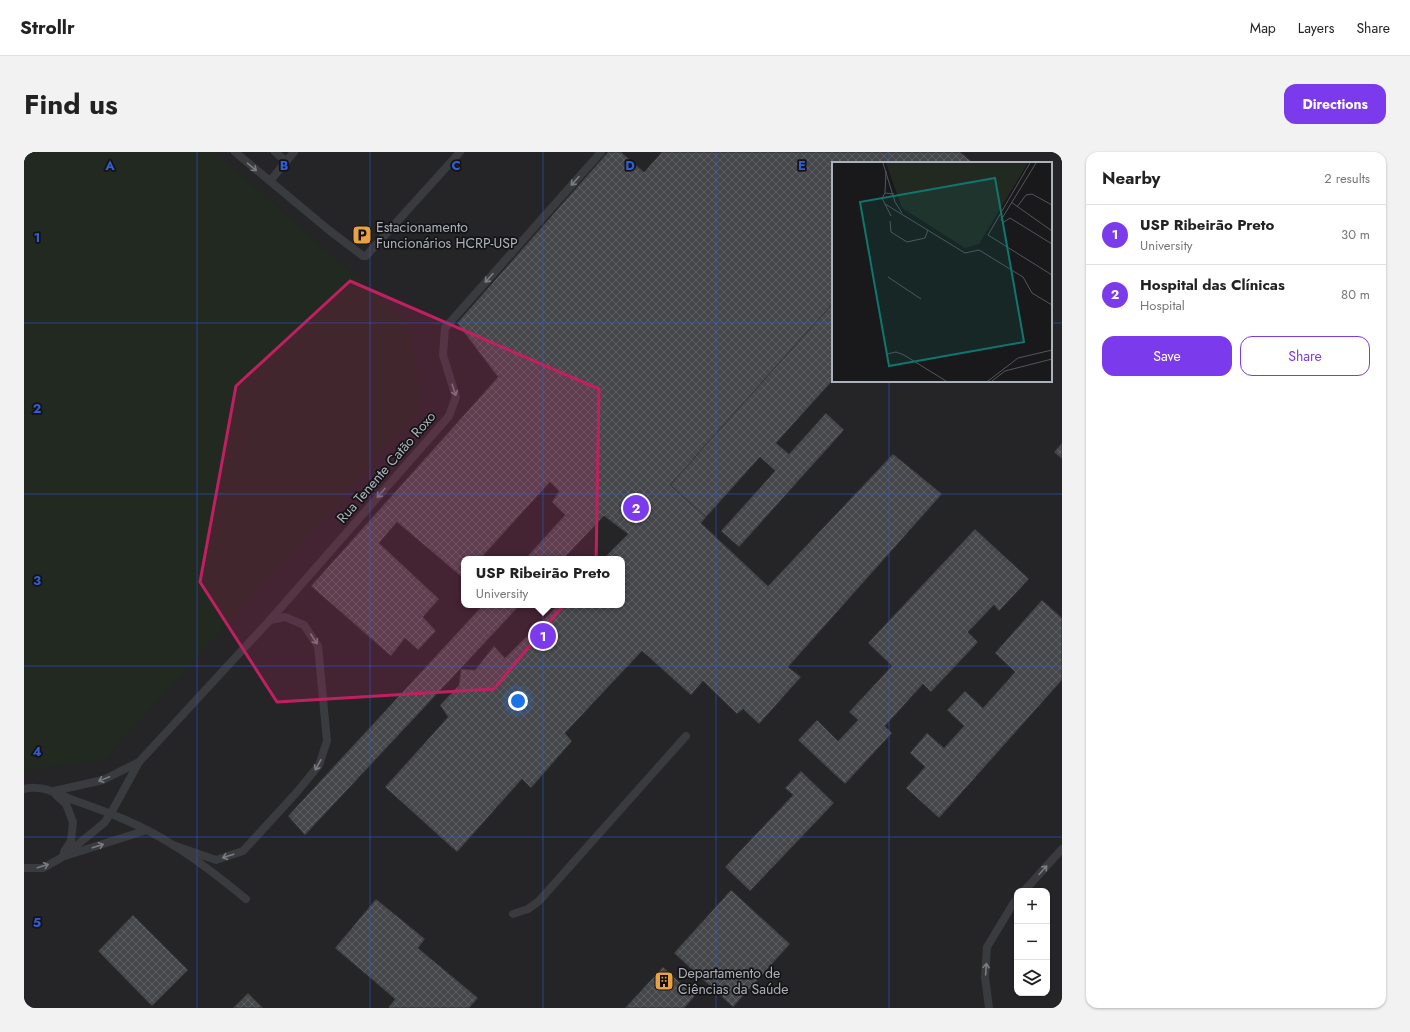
<!DOCTYPE html>
<html lang="en">
<head>
<meta charset="utf-8">
<style>
  :root { --surface:#fff; --page:#f2f2f2; --text:#222; --muted:#767676; --line:#e0e0e0; --accent:#7c3aed }
  body { margin:0; font-family:Jost,sans-serif; background:var(--page); color:var(--text) }
  .controls { position:absolute; right:12px; bottom:12px; display:grid; overflow:hidden; border-radius:8px; box-shadow:0 1px 3px #0004 }
  .controls button { width:36px; height:36px; display:grid; place-items:center; padding:0; border:0; border-bottom:1px solid var(--line); background:var(--surface); color:var(--text); font:20px sans-serif }
  .you { position:absolute; left:494px; top:549px; width:14px; height:14px; margin:-10px; border:3px solid #fff; border-radius:50%; background:#1a73e8; box-shadow:0 0 0 6px #1a73e833 }
  .badge { display:grid; place-items:center; width:26px; height:26px; border-radius:50%; background:var(--accent); color:#fff; font-size:13px; font-weight:700 }
  .pin { position:absolute; translate:-50% -50%; border:2px solid #fff; box-shadow:0 1px 4px #0006 }
  .popup { position:absolute; left:437px; top:404px; width:164px; height:52px; box-sizing:border-box; display:grid; place-content:center; border-radius:8px; background:var(--surface); filter:drop-shadow(0 1px 3px #0005); font-size:13px; white-space:nowrap; color:var(--muted) }
  .popup b { font-size:15px; color:var(--text) }
  .popup::after { content:''; position:absolute; left:50%; top:100%; margin-left:-8px; border:8px solid transparent; border-top-color:var(--surface) }
  .list { margin:0; padding:0; list-style:none }
  h2 { display:flex; justify-content:space-between; align-items:center; height:52px; margin:0; padding:0 16px; font-size:17px }
  h2 small { font-size:13px; font-weight:400; color:var(--muted) }
  .list li { display:grid; grid-template-columns:26px 1fr auto; gap:12px; align-items:center; box-sizing:border-box; height:60px; padding:0 16px; border-top:1px solid var(--line) }
  .list b { display:block; font-size:15px; white-space:nowrap }
  .list p { margin:0; font-size:13px; white-space:nowrap; color:var(--muted) }
  .list em { font-size:13px; font-style:normal; color:var(--muted) }
  .actions { display:flex; gap:8px; padding:12px 16px }
  .actions a { flex:1; padding:9px 0; border:1px solid var(--accent); border-radius:12px; text-align:center; font-size:14px; color:var(--accent) }
  .actions .main { background:var(--accent); color:#fff }
  .icon { flex:none; width:22px; height:22px; fill:none; stroke:currentColor; stroke-width:2; stroke-linecap:round; stroke-linejoin:round }
  .map { position:relative; flex:none; width:1038px; height:856px; overflow:hidden; border-radius:12px }
  header { display:flex; align-items:center; gap:24px; box-sizing:border-box; height:56px; padding:0 20px; background:var(--surface); border-bottom:1px solid var(--line) }
  header strong { font-size:19px }
  nav { display:flex; gap:22px; margin-inline-start:auto; font-size:14px }
  .intro { display:flex; align-items:center; justify-content:space-between; box-sizing:border-box; height:96px; padding:0 24px }
  h1 { margin:0; font-size:28px }
  .button { padding:10px 18px; border-radius:12px; background:var(--accent); color:#fff; font-size:14px; font-weight:700 }
  main { display:flex; gap:24px; padding:0 24px }
  aside { flex:1; background:var(--surface); border-radius:12px; box-shadow:0 1px 3px #0004 }
  .map>svg:first-child { display:block }
  .built { fill:#252528; fill-rule:evenodd }
  .grass { fill:#212921 }
  .building { fill:url(#building-cross-hatch); stroke:#333336 }
  .lines { fill:none; stroke-linecap:round; stroke-linejoin:round }
  .service { stroke:#3a3b3f; stroke-width:8 }
  .oneway { stroke:#797c83 }
  .marked { fill:#c12060; fill-opacity:0.2; stroke:#c12060; stroke-width:3; stroke-linejoin:round }
  .grid { fill:none; stroke:#325dd4; stroke-width:1; stroke-opacity:0.55 }
  .labels { text-anchor:middle; dominant-baseline:central; stroke-width:3.5; stroke-linejoin:round; paint-order:stroke }
  .poi-label { font-size:14px; fill:#acb1ba; stroke:#141416; text-anchor:start }
  .street-label { font-size:14px; fill:#acb1ba; stroke:#141416 }
  .inset-road { fill:none; stroke:#54565b; stroke-width:1 }
  .view { fill:#0f766e; fill-opacity:0.15; stroke:#0f766e; stroke-width:2 }
  .inset-edge { fill:none; stroke:#acb1ba; stroke-width:2 }
  .grid-label { font-size:13px; text-anchor:middle; font-weight:bold; fill:#325dd4; stroke:#141416; stroke-width:3.5; stroke-linejoin:round; paint-order:stroke }
</style>
</head>
<body>
<header>
<strong>Strollr</strong>
<nav><a>Map</a><a>Layers</a><a>Share</a></nav>
</header>
<div class="intro"><h1>Find us</h1><a class="button">Directions</a></div>
<main>
<div class="map">
<svg width="1038" height="856" viewBox="0 0 1038 856">
  <defs>
    <pattern id="building-cross-hatch" width="8" height="8" patternUnits="userSpaceOnUse"><rect width="8" height="8" fill="#46474b"/><path d="M0 0l8 8M0 8l8-8" fill="none" stroke="#5e5f63"/></pattern>
  </defs>
  <rect width="100%" height="100%" fill="#19191b"/>
  <path class="built" d="M0,0H1038V856H0ZM809,11H1027V229H809ZM440,407H598V453H440ZM993,739H1023V841H993Z"/>
  <polygon class="grass" points="0,0 191,0 387,173 397,258 81,607 0,619"/>
  <g class="building">
    <polygon points="584,0 597,0 620,20 638,0 936,0 949,11 809,11 809,91 807,93 809,96 809,153 762,204 795,236 677,371 744,434 869,302 918,342 764,515 777,525 735,572 719,557 713,562 679,529 667,543 618,499 541,581 548,589 507,636 498,627 433,700 361,635 424,565 416,553 435,533 437,517 451,518 470,494 481,506 534,453 598,453 598,407 579,407 604,382 580,364 539,407 501,407 541,363 528,350 535,339 526,330 456,407 440,407 440,425 439,426 373,370 355,391 415,447 399,465 412,479 394,498 381,486 367,504 287,434 474,225 433,171"/>
    <polygon points="809,151 809,228 752,291 765,302 802,261 820,278 715,395 697,379 751,319 736,305 682,365 646,333"/>
    <polygon points="1038,291 1038,307 1030,300"/>
    <polygon points="951,377 1005,427 975,459 970,453 944,480 954,490 907,540 899,532 861,574 868,581 821,632 774,588 793,568 814,589 834,568 825,560 868,514 844,491"/>
    <polygon points="1018,448 1038,466 1038,528 915,666 882,636 901,615 886,601 903,581 920,596 940,574 923,558 941,539 959,556 991,520 971,501"/>
    <polygon points="459,453 496,453 281,683 264,664"/>
    <polygon points="777,619 810,651 726,739 701,715 769,643 761,636"/>
    <polygon points="707,738 766,792 709,855 650,801"/>
    <polygon points="352,747 401,787 394,796 454,846 445,856 364,856 371,847 311,796"/>
    <polygon points="109,763 164,818 128,854 74,799"/>
    <polygon points="639,815 671,844 660,856 601,856"/>
    <polygon points="224,841 239,856 209,856"/>
  </g>
  <g class="lines">
    <g class="service">
      <polyline points="211,0 306,79 339,104 342,104 436,0"/>
      <polyline points="251,0 262,9"/>
      <polyline points="246,29 270,0"/>
      <path d="M0,637C16,632 34,642 49,648C84,660 118,673 149,693C175,709 199,728 222,747"/>
      <polyline points="30,639 79,628 115,610"/>
      <polyline points="32,643 42,652 49,670 47,689 40,700"/>
      <polyline points="149,693 192,708 219,699 273,640 295,613 303,589 294,494 280,473 261,465 246,468"/>
      <polyline points="41,704 123,678"/>
      <polyline points="0,716 19,716 37,706 80,671 87,661 115,610 246,468 425,264 432,245 419,203 421,176 577,0"/>
      <polyline points="1000,739 1038,697"/>
      <polyline points="489,762 504,757 515,749 662,584"/>
      <polyline points="965,856 961,825 963,795 989,752 993,747"/>
    </g>
  </g>
  <defs><path id="oneway-shaft" d="M-6 0H5M1.5-3L5.5 0L1.5 3" fill="none" stroke-width="1.6" stroke-linecap="round" stroke-linejoin="round"/></defs>
  <g class="oneway">
    <use href="#oneway-shaft" transform="translate(228 15) rotate(40)"/>
    <use href="#oneway-shaft" transform="translate(551 29) rotate(132)"/>
    <use href="#oneway-shaft" transform="translate(465 126) rotate(132)"/>
    <use href="#oneway-shaft" transform="translate(430 238) rotate(72)"/>
    <use href="#oneway-shaft" transform="translate(357 341) rotate(131)"/>
    <use href="#oneway-shaft" transform="translate(290 487) rotate(57)"/>
    <use href="#oneway-shaft" transform="translate(294 613) rotate(119)"/>
    <use href="#oneway-shaft" transform="translate(80 627) rotate(158)"/>
    <use href="#oneway-shaft" transform="translate(74 694) rotate(-18)"/>
    <use href="#oneway-shaft" transform="translate(204 704) rotate(162)"/>
    <use href="#oneway-shaft" transform="translate(19 714) rotate(-17)"/>
    <use href="#oneway-shaft" transform="translate(1019 718) rotate(-48)"/>
    <use href="#oneway-shaft" transform="translate(962 817) rotate(-86)"/>
  </g>
  <path class="marked" d="M326,129L575,237L572,414L470,537L253,550L176,430L212,234Z"/>
  <path class="grid" d="M173,0V856M346,0V856M519,0V856M692,0V856M865,0V11M0,171H809M1027,171H1038M865,229V856M0,342H1038M0,514H1038M0,685H1038"/>
  <defs>
    <symbol id="parking-square" viewBox="-11 -11 22 22"><rect x="-9" y="-9" width="18" height="18" rx="4" fill="#eaa141" stroke="#141416"/><path d="M-3.5-5.5H1a3.5 3.5 0 0 1 0 7H-1V5.5H-3.5ZM-1-3.4V-.6H.8a1.4 1.4 0 0 0 0-2.8Z" fill="#111"/></symbol>
    <symbol id="building-square" viewBox="-11 -11 22 22"><rect x="-9" y="-9" width="18" height="18" rx="4" fill="#eaa141" stroke="#141416"/><path d="M-4-6H4V6H1V3H-1V6H-4ZM-2.5-4.3h1.7v1.8h-1.7ZM.8-4.3h1.7v1.8H.8ZM-2.5-1h1.7V.8h-1.7ZM.8-1h1.7V.8H.8Z" fill="#111"/></symbol>
  </defs>
  <g fill-rule="evenodd">
    <use href="#parking-square" x="327" y="72" width="22" height="22"/>
    <use href="#building-square" x="629" y="818" width="22" height="22"/>
  </g>
  <g class="labels">
    <g class="poi-label">
      <text x="352" y="75">Estacionamento<tspan x="352" dy="16">Funcionários HCRP-USP</tspan></text>
      <text x="654" y="821">Departamento de<tspan x="654" dy="16">Ciências da Saúde</tspan></text>
    </g>
    <g class="street-label">
      <text transform="translate(362 315) rotate(-49)">Rua Tenente Catão Roxo</text>
    </g>
  </g>
  <g transform="translate(808 10)">
    <rect width="220" height="220" fill="#19191b"/>
    <path d="M54,1H196L147,82L133,86L70,46Z" fill="#212921"/>
    <path class="inset-road" d="M51,1L63,40L70,51M198,1L156,73L220,113M53,31L54,9M179,40L220,69M53,42L133,91L147,88L191,115L200,131L220,143M185,45L194,33L200,32L220,43M59,54L50,36L53,31L62,32M169,58L204,1M169,58L172,60L178,56L220,82M58,59L59,70L75,80L93,76L96,68M56,115L89,137M55,192L64,190L72,193L114,219M156,219L186,196L220,188M160,219L173,209L220,197"/>
    <path class="view" d="M163,16L192,180L57,204L28,40Z"/>
    <rect width="220" height="220" class="inset-edge"/>
  </g>
  <g class="grid-label">
    <text x="86" y="18">A</text>
    <text x="260" y="18">B</text>
    <text x="432" y="18">C</text>
    <text x="606" y="18">D</text>
    <text x="778" y="18">E</text>
    <text x="13" y="90">1</text>
    <text x="13" y="261">2</text>
    <text x="13" y="433">3</text>
    <text x="13" y="604">4</text>
    <text x="13" y="775">5</text>
  </g>
</svg>
<div class="controls">
<button>+</button>
<button>−</button>
<button><svg class="icon" aria-label="layers" viewBox="0 0 24 24"><path d="M12 4l9 5-9 5-9-5zM3 14l9 5 9-5"/></svg></button>
</div>
<div class="you"></div>
<div class="pin badge" style="left:519px;top:484px">1</div>
<div class="popup"><b>USP Ribeirão Preto</b>University</div>
<div class="pin badge" style="left:612px;top:356px">2</div>
</div>
<aside>
<h2>Nearby<small>2 results</small></h2>
<ul class="list">
<li><span class="badge">1</span><div><b>USP Ribeirão Preto</b><p>University</p></div><em>30 m</em></li>
<li><span class="badge">2</span><div><b>Hospital das Clínicas</b><p>Hospital</p></div><em>80 m</em></li>
</ul>
<div class="actions"><a class="main">Save</a><a>Share</a></div>
</aside>
</main>
</body>
</html>
